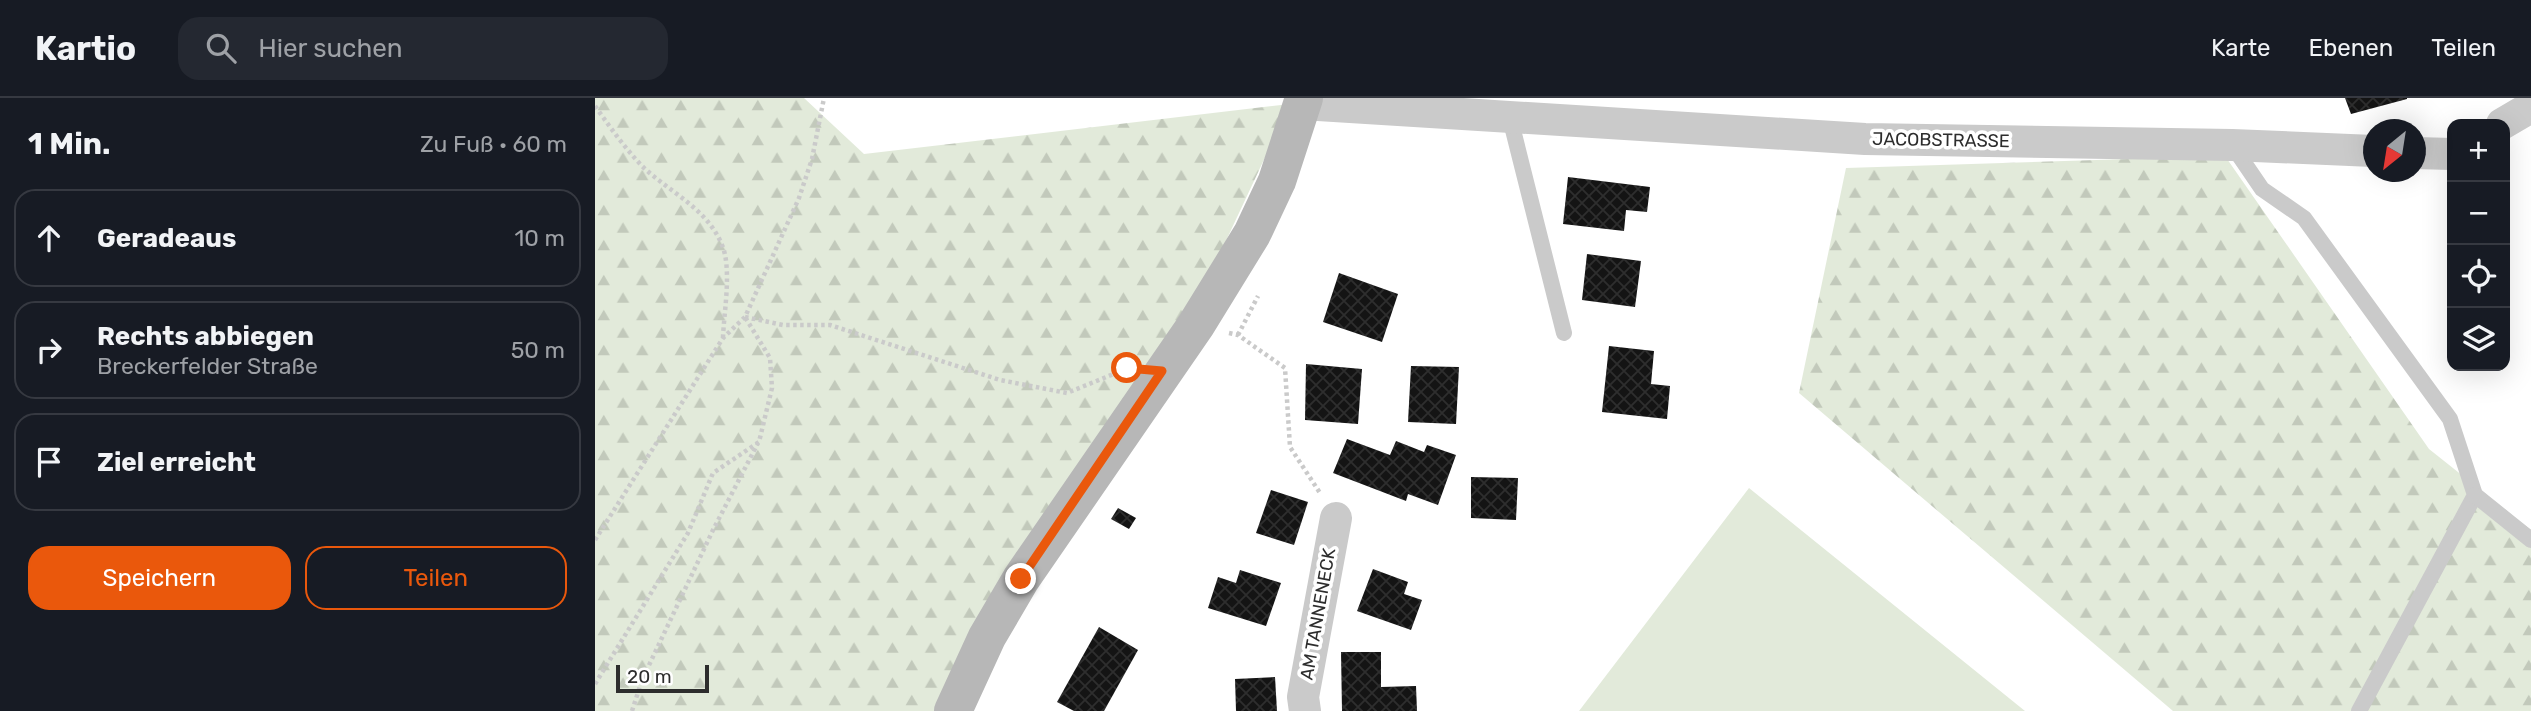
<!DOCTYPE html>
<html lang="de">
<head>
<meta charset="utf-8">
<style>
  :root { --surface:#171b24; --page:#242831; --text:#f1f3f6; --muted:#9ea1a6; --line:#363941; --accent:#ea580c }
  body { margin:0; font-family:Rubik,sans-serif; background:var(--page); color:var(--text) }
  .controls { position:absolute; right:21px; top:21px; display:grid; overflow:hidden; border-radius:14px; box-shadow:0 7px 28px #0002 }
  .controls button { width:63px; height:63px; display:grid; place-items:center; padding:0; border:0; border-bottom:2px solid var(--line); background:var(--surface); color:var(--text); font:35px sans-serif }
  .compass { position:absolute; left:1768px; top:21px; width:63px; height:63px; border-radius:50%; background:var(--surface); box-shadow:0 7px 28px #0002; rotate:210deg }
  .scale { position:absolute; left:21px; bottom:18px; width:93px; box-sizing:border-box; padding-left:7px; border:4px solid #2d2d2d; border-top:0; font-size:19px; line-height:24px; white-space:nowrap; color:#2d2d2d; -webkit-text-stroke:5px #fff; paint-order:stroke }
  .stop { position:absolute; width:21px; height:21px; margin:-16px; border:5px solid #ea580c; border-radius:50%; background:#fff }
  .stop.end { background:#ea580c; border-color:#fff; box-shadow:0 2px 7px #0008 }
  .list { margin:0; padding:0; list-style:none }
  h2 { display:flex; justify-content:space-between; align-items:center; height:91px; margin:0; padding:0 28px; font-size:30px }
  h2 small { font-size:23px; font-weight:400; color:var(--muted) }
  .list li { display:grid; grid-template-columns:46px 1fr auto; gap:21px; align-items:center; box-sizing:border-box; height:98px; margin:0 14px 14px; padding:0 14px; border:2px solid var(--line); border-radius:21px }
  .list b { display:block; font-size:26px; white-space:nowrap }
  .list p { margin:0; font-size:23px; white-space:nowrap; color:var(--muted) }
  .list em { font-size:23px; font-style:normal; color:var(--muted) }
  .actions { display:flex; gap:14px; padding:21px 28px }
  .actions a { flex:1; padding:16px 0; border:2px solid var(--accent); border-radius:21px; text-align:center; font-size:24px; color:var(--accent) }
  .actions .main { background:var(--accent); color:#fff }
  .icon { flex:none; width:38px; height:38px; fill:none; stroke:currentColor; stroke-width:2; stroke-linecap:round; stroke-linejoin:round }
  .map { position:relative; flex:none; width:1936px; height:613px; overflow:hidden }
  header { display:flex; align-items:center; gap:42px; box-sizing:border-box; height:98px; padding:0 35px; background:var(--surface); border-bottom:2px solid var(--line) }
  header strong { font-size:33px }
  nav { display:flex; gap:38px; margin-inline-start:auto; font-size:24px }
  .search { width:490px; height:63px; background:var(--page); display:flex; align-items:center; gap:18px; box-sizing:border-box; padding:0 24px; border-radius:21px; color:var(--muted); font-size:26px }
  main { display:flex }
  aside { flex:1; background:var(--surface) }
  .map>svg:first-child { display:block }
  .grass { fill:#e2eada }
  .forest { fill:url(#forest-firs) }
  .building { fill:url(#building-cross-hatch) }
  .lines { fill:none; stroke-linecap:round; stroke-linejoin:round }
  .path { stroke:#cacaca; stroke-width:4.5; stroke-dasharray:3.5 3.5; stroke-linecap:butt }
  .lane { stroke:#cacaca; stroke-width:16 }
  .street { stroke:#cacaca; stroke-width:32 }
  .secondary { stroke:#b7b7b7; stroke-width:38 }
  .route { stroke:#ea580c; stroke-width:9 }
  .labels { text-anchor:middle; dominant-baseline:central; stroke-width:7; stroke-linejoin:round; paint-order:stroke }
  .street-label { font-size:18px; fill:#2d2d2d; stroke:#fff }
</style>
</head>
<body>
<header>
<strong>Kartio</strong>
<div class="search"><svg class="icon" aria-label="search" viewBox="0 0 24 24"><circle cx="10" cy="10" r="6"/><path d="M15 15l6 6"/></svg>Hier suchen</div>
<nav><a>Karte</a><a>Ebenen</a><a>Teilen</a></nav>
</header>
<main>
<aside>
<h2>1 Min.<small>Zu Fuß · 60 m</small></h2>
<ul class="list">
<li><svg class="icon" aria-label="ahead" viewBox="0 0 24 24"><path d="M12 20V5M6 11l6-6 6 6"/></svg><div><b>Geradeaus</b></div><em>10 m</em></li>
<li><svg class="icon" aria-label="right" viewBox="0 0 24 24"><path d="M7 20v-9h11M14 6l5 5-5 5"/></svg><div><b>Rechts abbiegen</b><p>Breckerfelder Straße</p></div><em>50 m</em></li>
<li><svg class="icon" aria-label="arrive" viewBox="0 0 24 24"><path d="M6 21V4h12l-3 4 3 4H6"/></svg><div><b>Ziel erreicht</b></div></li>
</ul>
<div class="actions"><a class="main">Speichern</a><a>Teilen</a></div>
</aside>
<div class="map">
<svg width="1936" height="613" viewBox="0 0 1936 613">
  <defs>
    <pattern id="forest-firs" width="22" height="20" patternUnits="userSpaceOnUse" patternTransform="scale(1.75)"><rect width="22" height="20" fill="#e2eada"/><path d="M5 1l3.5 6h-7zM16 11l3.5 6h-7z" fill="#c2c9bb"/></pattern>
    <pattern id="building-cross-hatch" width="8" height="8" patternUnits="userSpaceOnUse" patternTransform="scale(1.75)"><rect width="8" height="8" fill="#141414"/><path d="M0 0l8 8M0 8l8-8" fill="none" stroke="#2e2e2e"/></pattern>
  </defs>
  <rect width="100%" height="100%" fill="#fff"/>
  <polygon class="grass" points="1154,390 1430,613 984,613"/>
  <g class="forest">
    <polygon points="0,0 209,0 269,56 695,6 600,209 342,613 0,613"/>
    <polygon points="1630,58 1834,351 1936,432 1936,613 1578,613 1204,295 1251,70"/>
  </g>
  <g class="building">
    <polygon points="1750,0 1812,0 1812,1 1756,16"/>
    <polygon points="973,79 1055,89 1052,114 1031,112 1029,133 968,126"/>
    <polygon points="992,156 1046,163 1040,209 987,202"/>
    <polygon points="744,175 803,196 787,244 728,224"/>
    <polygon points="1014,248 1059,253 1056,286 1075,288 1072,321 1007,314"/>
    <polygon points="711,266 767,271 763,326 710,322"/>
    <polygon points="816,268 864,269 861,326 813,324"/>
    <polygon points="752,341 795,357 801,343 829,354 832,347 861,357 843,407 813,396 811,403 738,375"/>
    <polygon points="876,379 923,380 921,422 876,420"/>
    <polygon points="676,392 713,404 699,447 661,435"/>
    <polygon points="523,410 541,420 534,431 516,421"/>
    <polygon points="778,471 813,484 809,496 827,502 816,532 762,513"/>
    <polygon points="645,472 686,485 671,528 613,510 623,479 641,485"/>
    <polygon points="504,529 543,552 509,613 479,613 462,604"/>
    <polygon points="746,554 786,554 786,589 821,588 822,613 747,613"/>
    <polygon points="680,579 682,613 641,613 640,581"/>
  </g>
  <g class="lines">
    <g class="path">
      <path d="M0,8C15,29 29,49 47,68C74,94 112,110 127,147C137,170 129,214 128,239"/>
      <polyline points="150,219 188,227 235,227 405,282 472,295 526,273"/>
      <polyline points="634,235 643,237 690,270 695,349 725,395"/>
      <polyline points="643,237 663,198"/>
      <polyline points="0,442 128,240 150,219 204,100 217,61 229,0"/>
      <polyline points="0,586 93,435 118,375 164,344 177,290 175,260 150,219"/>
      <polyline points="37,613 47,582 118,432 163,345"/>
    </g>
    <g class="lane">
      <polyline points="915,20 969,235"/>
      <polyline points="1637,47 1667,91 1709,120 1855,321 1880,397 1764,613"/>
      <polyline points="1880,397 1936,442"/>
    </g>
    <g class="street">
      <polyline points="707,6 1270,41 1637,47 1778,53"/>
      <polyline points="1907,26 1936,9"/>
      <polyline points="1820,55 1857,56"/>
      <polyline points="710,613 708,599 741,420"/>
    </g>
    <polyline class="secondary" points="358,613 392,539 426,481 601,227 657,136 682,83 709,0"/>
  </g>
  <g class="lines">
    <polyline class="route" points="426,481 567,273 532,270"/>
  </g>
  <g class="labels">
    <g class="street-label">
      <text transform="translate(1346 42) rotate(1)">JACOBSTRASSE</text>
      <text transform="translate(723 516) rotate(-80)">AM TANNENECK</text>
    </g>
  </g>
</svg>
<div class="controls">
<button>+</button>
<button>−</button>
<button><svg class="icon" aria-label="locate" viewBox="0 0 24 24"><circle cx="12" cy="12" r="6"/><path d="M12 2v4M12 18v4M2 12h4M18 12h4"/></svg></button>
<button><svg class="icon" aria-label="layers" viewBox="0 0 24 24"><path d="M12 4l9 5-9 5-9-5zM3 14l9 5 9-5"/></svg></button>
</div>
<svg class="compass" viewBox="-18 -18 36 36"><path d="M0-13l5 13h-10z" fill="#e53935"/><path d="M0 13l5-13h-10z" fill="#9ea1a6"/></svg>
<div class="scale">20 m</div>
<div class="stop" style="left:532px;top:270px"></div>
<div class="stop end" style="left:426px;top:481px"></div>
</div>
</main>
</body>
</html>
